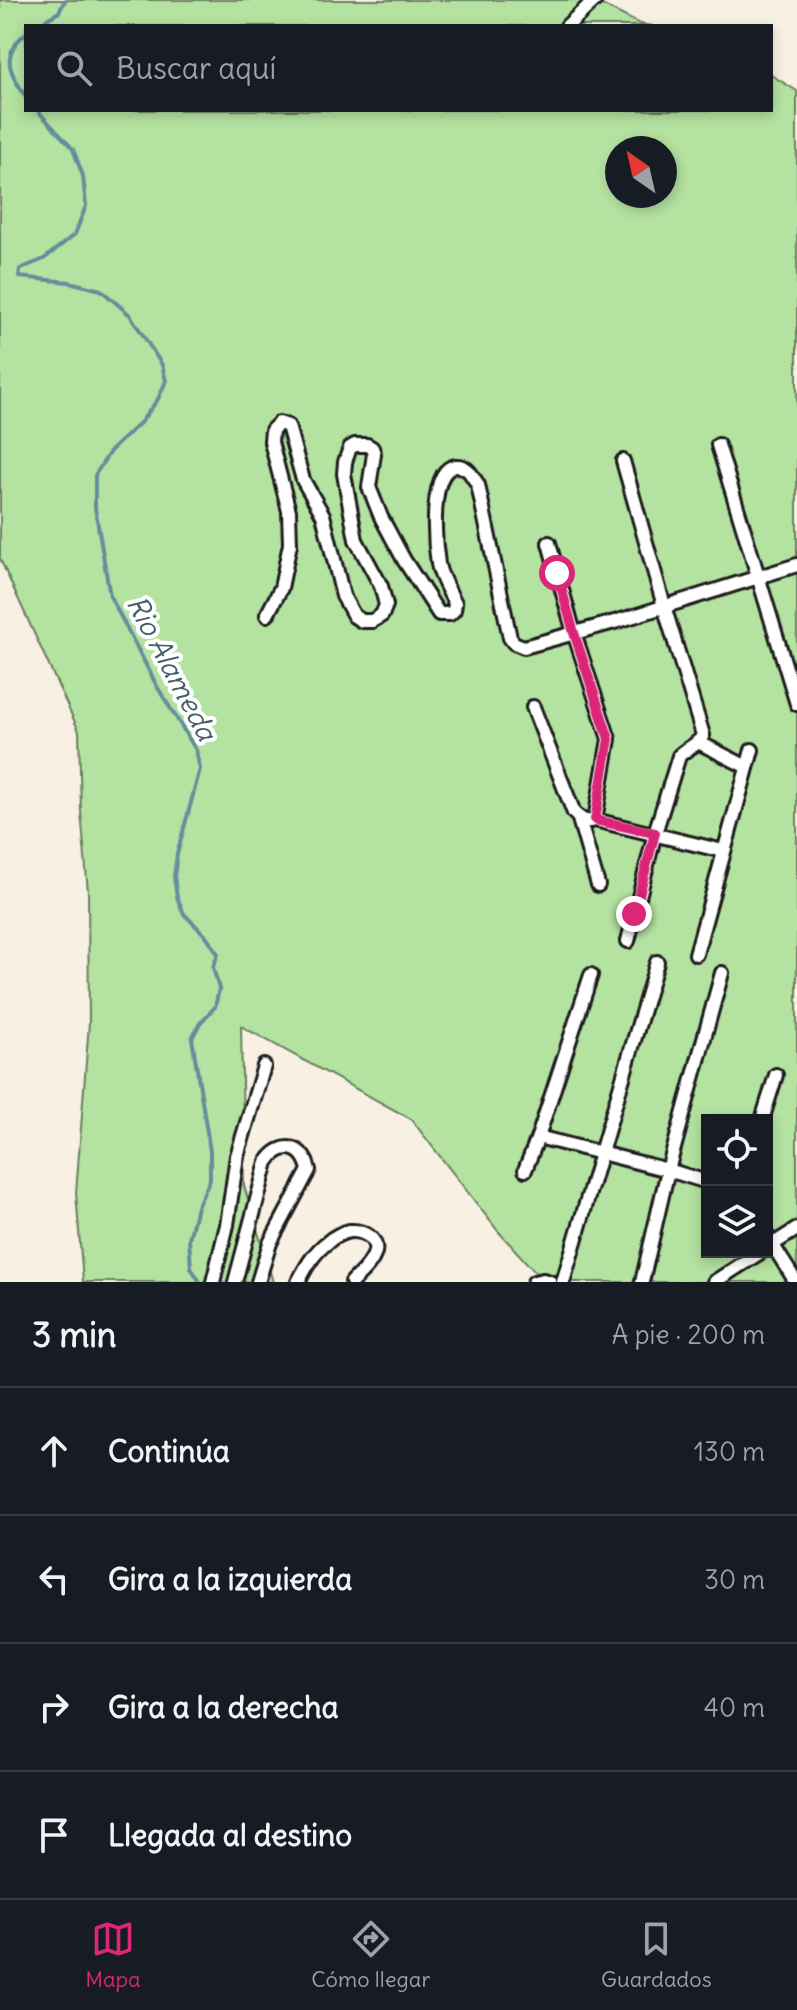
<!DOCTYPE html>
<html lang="es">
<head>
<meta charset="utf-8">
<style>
  :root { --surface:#171b24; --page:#20242c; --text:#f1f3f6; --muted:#9ea1a6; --line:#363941; --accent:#db2777 }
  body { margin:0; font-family:Delius,sans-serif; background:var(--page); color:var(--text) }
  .controls { position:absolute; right:24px; bottom:24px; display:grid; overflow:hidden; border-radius:0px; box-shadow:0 4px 12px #0003 }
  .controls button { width:72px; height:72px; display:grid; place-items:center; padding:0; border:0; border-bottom:2px solid var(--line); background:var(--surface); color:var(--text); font:40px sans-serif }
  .compass { position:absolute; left:605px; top:136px; width:72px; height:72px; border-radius:50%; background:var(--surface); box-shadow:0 4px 12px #0003; rotate:326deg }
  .stop { position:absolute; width:24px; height:24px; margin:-18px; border:6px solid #db2777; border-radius:50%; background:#fff }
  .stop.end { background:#db2777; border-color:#fff; box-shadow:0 2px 8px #0008 }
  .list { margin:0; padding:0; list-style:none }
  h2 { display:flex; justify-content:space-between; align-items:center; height:104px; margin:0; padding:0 32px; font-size:34px }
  h2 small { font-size:26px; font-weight:400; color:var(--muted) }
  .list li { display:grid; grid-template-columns:52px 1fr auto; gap:24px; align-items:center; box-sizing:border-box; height:128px; padding:0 32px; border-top:2px solid var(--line) }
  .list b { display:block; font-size:30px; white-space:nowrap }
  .list em { font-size:26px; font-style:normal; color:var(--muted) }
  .icon { flex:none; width:44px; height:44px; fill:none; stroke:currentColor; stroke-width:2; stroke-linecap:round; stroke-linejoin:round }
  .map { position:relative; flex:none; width:797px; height:1282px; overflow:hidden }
  .search { position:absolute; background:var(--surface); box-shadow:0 4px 12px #0003; left:24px; right:24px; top:24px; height:88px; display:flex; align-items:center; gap:20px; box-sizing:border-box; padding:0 28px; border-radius:0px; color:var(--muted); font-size:30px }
  .sheet { height:616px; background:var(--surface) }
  nav { display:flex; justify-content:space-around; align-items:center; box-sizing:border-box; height:112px; border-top:2px solid var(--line); background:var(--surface); font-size:22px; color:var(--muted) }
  nav a { display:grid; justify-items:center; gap:4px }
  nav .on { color:var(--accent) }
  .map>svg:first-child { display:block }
  .green { fill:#b4e2a1; stroke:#687f5e; stroke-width:2; fill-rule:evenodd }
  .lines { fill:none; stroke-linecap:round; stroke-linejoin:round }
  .stream { stroke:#628f9b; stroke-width:4 }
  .street-casing { stroke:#1c1c1c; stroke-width:18 }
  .street { stroke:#fff; stroke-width:12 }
  .route { stroke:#db2777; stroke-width:10 }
  .labels { text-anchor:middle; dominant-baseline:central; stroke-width:8; stroke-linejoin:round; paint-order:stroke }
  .water-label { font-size:28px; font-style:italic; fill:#455f66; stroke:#fff }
</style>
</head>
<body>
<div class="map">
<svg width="797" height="1282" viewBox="0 0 797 1282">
  <rect width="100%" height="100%" fill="#f8f0e2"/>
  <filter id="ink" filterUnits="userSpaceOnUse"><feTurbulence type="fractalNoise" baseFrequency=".0125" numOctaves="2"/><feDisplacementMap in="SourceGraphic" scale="16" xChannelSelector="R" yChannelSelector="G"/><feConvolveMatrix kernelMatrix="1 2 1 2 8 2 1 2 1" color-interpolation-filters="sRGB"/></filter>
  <g filter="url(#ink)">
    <path class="green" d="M0,0H592L640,24L653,26H26V110H771V75L797,91V1282H544L498,1231L411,1119L241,1026L244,1186L273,1282H83L76,1193L89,1023L88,892L81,812L79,731L0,559ZM617,148H665V196H617ZM707,1120H767V1252H707Z"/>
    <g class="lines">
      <g class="stream">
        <polyline points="35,26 59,12 65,0"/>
        <path d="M26,33C0,55 9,72 26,97"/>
        <polyline points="37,110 73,149 83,176 86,206 75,234 44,259 20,269 19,277 69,282 101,290 130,315 162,365 166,381 158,399 141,422 111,450 95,475 95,508 110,596 158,688 196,750 200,769 177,854 174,877 177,897 184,914 207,937 218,954 213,967 219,989 215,1007 200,1023 192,1038 210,1151 210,1180 197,1207 189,1239 191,1268 200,1282"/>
      </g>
      <defs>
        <g id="street">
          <polyline points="567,26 595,0"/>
          <polyline points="718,445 797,704"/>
          <path d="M623,461L664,606L703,735C699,745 686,748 679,756L655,833L628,941"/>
          <polyline points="549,543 574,633 609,739 595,820 723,851"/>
          <path d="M267,615L281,588L290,544L289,511L271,442L272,430L279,423L288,426L303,480L323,515L343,596L354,616L362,621H372L382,615L386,605L381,586L356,540L344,474L345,462L350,448L355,445H367L372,448L374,454L369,487L381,517L404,560L439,614H450L454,610L455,603C449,591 440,577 438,564C435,545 428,469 456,466C468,465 472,476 478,485L510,638L514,643L524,647L618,621L797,565"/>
          <path d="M533,707L574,813C581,820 586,823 595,820"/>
          <polyline points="698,742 747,767"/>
          <polyline points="579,819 598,885"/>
          <polyline points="696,954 752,750"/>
          <polyline points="762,1120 776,1075"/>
          <polyline points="538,1137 591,975"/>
          <polyline points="525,1170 538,1137 668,1170 707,1182"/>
          <polyline points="767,1236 796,1282"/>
          <polyline points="767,1248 797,1229"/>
          <polyline points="213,1282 227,1225 237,1156 264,1066"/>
          <path d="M235,1282L267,1162C282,1140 303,1145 309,1170L270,1243L258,1282"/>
          <path d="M298,1282C306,1267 314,1252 328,1242C333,1237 343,1232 350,1231C362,1230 378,1238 375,1252C372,1264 360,1274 352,1282"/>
          <polyline points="534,1282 543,1280 550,1282"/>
          <polyline points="563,1282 657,962"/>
          <polyline points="642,1282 668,1170 722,973"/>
          <polyline points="714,1282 761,1252"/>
        </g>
      </defs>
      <use href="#street" class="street-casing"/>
      <use href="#street" class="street"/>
    </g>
  </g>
  <g class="lines" filter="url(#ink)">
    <polyline class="route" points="557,573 574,633 609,739 595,820 655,833 634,914"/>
  </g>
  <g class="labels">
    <g class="water-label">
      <text transform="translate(172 668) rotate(62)">Rio Alameda</text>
    </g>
  </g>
</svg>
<div class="controls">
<button><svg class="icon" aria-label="locate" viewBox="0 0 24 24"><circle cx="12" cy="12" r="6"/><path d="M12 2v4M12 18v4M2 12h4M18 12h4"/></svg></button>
<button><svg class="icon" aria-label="layers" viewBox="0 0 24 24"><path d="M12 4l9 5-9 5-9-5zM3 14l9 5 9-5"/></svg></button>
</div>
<svg class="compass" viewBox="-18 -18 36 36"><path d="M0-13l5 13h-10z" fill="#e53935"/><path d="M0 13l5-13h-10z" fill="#9ea1a6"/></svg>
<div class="stop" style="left:557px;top:573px"></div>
<div class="stop end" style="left:634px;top:914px"></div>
<div class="search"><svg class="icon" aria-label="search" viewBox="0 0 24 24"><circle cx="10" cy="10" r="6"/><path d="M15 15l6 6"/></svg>Buscar aquí</div>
</div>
<section class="sheet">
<h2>3 min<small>A pie · 200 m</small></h2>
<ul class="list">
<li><svg class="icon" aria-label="ahead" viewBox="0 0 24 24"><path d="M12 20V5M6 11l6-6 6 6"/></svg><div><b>Continúa</b></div><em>130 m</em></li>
<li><svg class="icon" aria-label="left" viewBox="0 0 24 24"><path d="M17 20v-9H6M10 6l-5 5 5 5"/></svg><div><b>Gira a la izquierda</b></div><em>30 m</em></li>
<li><svg class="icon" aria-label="right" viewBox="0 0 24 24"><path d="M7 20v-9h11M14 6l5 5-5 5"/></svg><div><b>Gira a la derecha</b></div><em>40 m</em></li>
<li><svg class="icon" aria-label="arrive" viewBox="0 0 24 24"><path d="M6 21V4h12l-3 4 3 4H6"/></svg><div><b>Llegada al destino</b></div></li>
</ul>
</section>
<nav>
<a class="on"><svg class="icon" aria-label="map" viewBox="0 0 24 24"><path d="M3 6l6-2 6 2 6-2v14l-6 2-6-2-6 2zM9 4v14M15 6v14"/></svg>Mapa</a>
<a><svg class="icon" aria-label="directions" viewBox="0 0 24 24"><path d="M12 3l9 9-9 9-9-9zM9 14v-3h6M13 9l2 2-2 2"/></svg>Cómo llegar</a>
<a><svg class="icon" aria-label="saved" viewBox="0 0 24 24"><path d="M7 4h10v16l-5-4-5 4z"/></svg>Guardados</a>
</nav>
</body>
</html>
